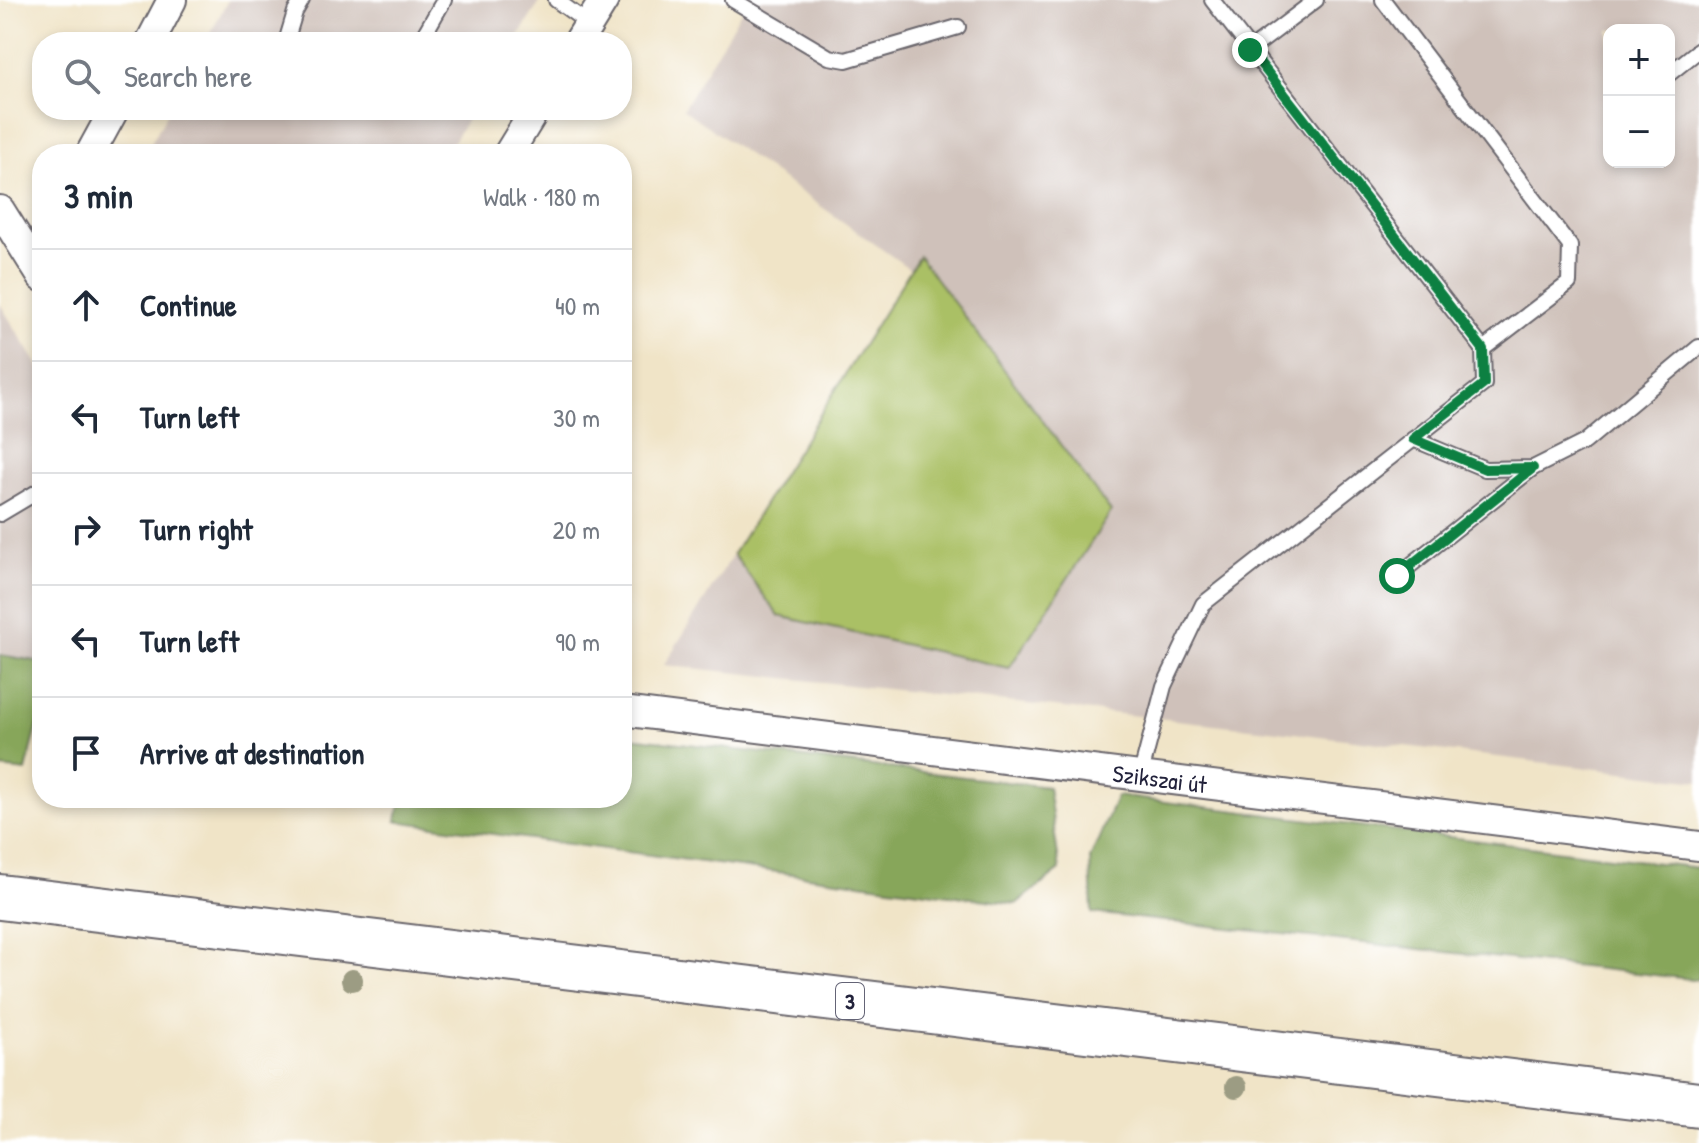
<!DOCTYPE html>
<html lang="en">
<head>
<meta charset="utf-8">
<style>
  :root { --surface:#fff; --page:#f2f2f3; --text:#1f2937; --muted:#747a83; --line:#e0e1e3 }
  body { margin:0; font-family:"Patrick Hand",sans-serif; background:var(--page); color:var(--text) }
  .controls { position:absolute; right:24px; top:24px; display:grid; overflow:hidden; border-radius:16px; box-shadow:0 4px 12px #0003 }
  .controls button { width:72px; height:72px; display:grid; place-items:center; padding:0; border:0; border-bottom:2px solid var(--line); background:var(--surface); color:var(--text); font:40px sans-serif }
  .stop { position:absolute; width:24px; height:24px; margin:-18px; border:6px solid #0b8043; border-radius:50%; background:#fff }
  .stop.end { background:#0b8043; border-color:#fff; box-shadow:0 2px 8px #0008 }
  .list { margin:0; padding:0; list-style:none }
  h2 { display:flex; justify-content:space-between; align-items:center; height:104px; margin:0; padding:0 32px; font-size:34px }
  h2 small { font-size:26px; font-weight:400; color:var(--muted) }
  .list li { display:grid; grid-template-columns:52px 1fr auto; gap:24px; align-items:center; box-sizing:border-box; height:112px; padding:0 32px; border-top:2px solid var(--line) }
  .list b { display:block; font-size:30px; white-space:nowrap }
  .list em { font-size:26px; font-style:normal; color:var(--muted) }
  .icon { flex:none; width:44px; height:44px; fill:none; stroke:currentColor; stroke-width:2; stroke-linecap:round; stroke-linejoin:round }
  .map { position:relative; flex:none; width:1699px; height:1143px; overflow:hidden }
  .search { position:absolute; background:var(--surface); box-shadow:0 4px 12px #0003; left:32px; top:32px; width:600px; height:88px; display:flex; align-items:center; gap:20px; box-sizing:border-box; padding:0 28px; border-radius:32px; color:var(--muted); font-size:30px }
  .panel { position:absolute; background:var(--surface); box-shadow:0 4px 12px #0003; left:32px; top:144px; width:600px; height:664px; border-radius:32px }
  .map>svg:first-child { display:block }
  .industrial { fill:#cfc1ba; fill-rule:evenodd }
  .green { fill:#aac065; stroke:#667150; stroke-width:2 }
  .forest { fill:#87a65a; stroke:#54644a; stroke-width:2 }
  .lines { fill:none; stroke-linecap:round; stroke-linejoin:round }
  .service-casing { stroke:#6a666c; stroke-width:18 }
  .minor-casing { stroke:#6a666c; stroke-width:32 }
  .primary-casing { stroke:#6a666c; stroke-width:48 }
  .service { stroke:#fff; stroke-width:14 }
  .minor { stroke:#fff; stroke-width:28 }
  .primary { stroke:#fff; stroke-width:44 }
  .tree { fill:#9c9c83 }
  .route { stroke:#0b8043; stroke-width:10 }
  .labels { text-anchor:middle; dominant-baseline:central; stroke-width:8; stroke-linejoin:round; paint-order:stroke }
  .shield { fill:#fff; stroke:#646476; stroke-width:2 }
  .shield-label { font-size:22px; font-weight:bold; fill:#22223b }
  .street-label { font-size:24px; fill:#22223b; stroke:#fff }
</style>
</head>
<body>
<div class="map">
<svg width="1699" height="1143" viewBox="0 0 1699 1143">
  <rect width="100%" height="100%" fill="#fff"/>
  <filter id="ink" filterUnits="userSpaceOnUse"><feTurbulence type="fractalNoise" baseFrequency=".0125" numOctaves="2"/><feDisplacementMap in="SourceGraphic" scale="16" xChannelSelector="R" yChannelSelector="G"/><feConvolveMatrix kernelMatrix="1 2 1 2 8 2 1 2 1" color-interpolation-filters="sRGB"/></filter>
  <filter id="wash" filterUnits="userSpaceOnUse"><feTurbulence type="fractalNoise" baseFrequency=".006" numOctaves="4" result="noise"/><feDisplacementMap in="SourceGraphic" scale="32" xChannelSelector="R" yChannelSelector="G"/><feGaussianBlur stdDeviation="1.8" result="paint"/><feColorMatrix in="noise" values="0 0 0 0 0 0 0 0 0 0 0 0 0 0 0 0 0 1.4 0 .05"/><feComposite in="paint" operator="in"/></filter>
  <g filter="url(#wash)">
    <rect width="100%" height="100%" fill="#f0e4c7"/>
    <g class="industrial">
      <polygon points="228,0 541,0 515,42 206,42"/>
      <path d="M748,0H1699V781L1269,730L664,665L910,269L683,109ZM1609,30H1669V162H1609Z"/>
      <polygon points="169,110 473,110 445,154 145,154"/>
      <polygon points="0,304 42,372 42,662 0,655"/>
    </g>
    <polygon class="green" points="919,256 1111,512 1009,668 779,616 733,554"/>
    <g class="forest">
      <polygon points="0,655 42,662 42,709 26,771 0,768"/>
      <polygon points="622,736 1048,787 1060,870 1016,904 396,821 403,798 622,798"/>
      <polygon points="1117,796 1699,868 1699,980 1092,913 1090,859"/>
    </g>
  </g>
  <g filter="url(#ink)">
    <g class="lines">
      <defs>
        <g id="service">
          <polyline points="556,0 589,24"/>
          <polyline points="733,0 829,57 846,60 958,27"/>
          <polyline points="1383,0 1570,246 1569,283 1483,349"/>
          <polyline points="286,42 295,12 302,0"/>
          <polyline points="420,42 444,0"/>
          <polyline points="1250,50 1316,0"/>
          <polyline points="1669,74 1699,50"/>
          <polyline points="1413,439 1485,469 1533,468 1585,442 1699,347"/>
          <polyline points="0,514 42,489"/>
          <polyline points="1397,576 1533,468"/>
          <polyline points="1140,777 1164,686 1203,604 1484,384 1483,349 1212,0"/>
        </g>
        <g id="minor">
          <polyline points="150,42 172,0"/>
          <polyline points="578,42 604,0"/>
          <polyline points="90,154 114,110"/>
          <polyline points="508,154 535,110"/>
          <polyline points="0,210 42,277"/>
          <path id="s1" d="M622,711L1699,846"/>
        </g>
        <polyline id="primary" points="0,897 1699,1105"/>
      </defs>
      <use href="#service" class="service-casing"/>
      <use href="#minor" class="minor-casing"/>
      <use href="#primary" class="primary-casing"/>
      <use href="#service" class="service"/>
      <use href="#minor" class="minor"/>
      <use href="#primary" class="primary"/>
    </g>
    <g class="tree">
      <circle cx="352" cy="980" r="11"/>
      <circle cx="1236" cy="1087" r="11"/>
    </g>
  </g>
  <g class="lines" filter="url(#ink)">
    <polyline class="route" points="1250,50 1483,349 1484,384 1413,439 1485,469 1533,468 1397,576"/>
  </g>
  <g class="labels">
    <rect class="shield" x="836" y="983" width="28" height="36" rx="6"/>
    <g class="shield-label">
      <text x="850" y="1001">3</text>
    </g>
    <g class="street-label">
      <text stroke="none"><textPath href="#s1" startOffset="542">Szikszai út</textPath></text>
    </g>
  </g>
</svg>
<div class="controls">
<button>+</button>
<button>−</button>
</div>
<div class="stop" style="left:1397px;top:576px"></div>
<div class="stop end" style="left:1250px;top:50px"></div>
<div class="search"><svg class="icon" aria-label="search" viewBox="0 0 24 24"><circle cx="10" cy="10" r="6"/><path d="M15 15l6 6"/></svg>Search here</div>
<section class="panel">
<h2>3 min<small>Walk · 180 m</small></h2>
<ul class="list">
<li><svg class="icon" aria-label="ahead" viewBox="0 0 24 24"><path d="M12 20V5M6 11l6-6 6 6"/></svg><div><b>Continue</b></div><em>40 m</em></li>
<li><svg class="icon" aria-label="left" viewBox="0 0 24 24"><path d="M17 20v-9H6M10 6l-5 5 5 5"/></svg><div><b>Turn left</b></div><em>30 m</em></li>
<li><svg class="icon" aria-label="right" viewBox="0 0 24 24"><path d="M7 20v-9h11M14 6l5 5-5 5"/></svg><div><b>Turn right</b></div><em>20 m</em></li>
<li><svg class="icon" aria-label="left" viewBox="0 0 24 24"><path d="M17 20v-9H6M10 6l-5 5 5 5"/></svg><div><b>Turn left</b></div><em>90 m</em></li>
<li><svg class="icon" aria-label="arrive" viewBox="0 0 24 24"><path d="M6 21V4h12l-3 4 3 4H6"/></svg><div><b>Arrive at destination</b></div></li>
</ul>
</section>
</div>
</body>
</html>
